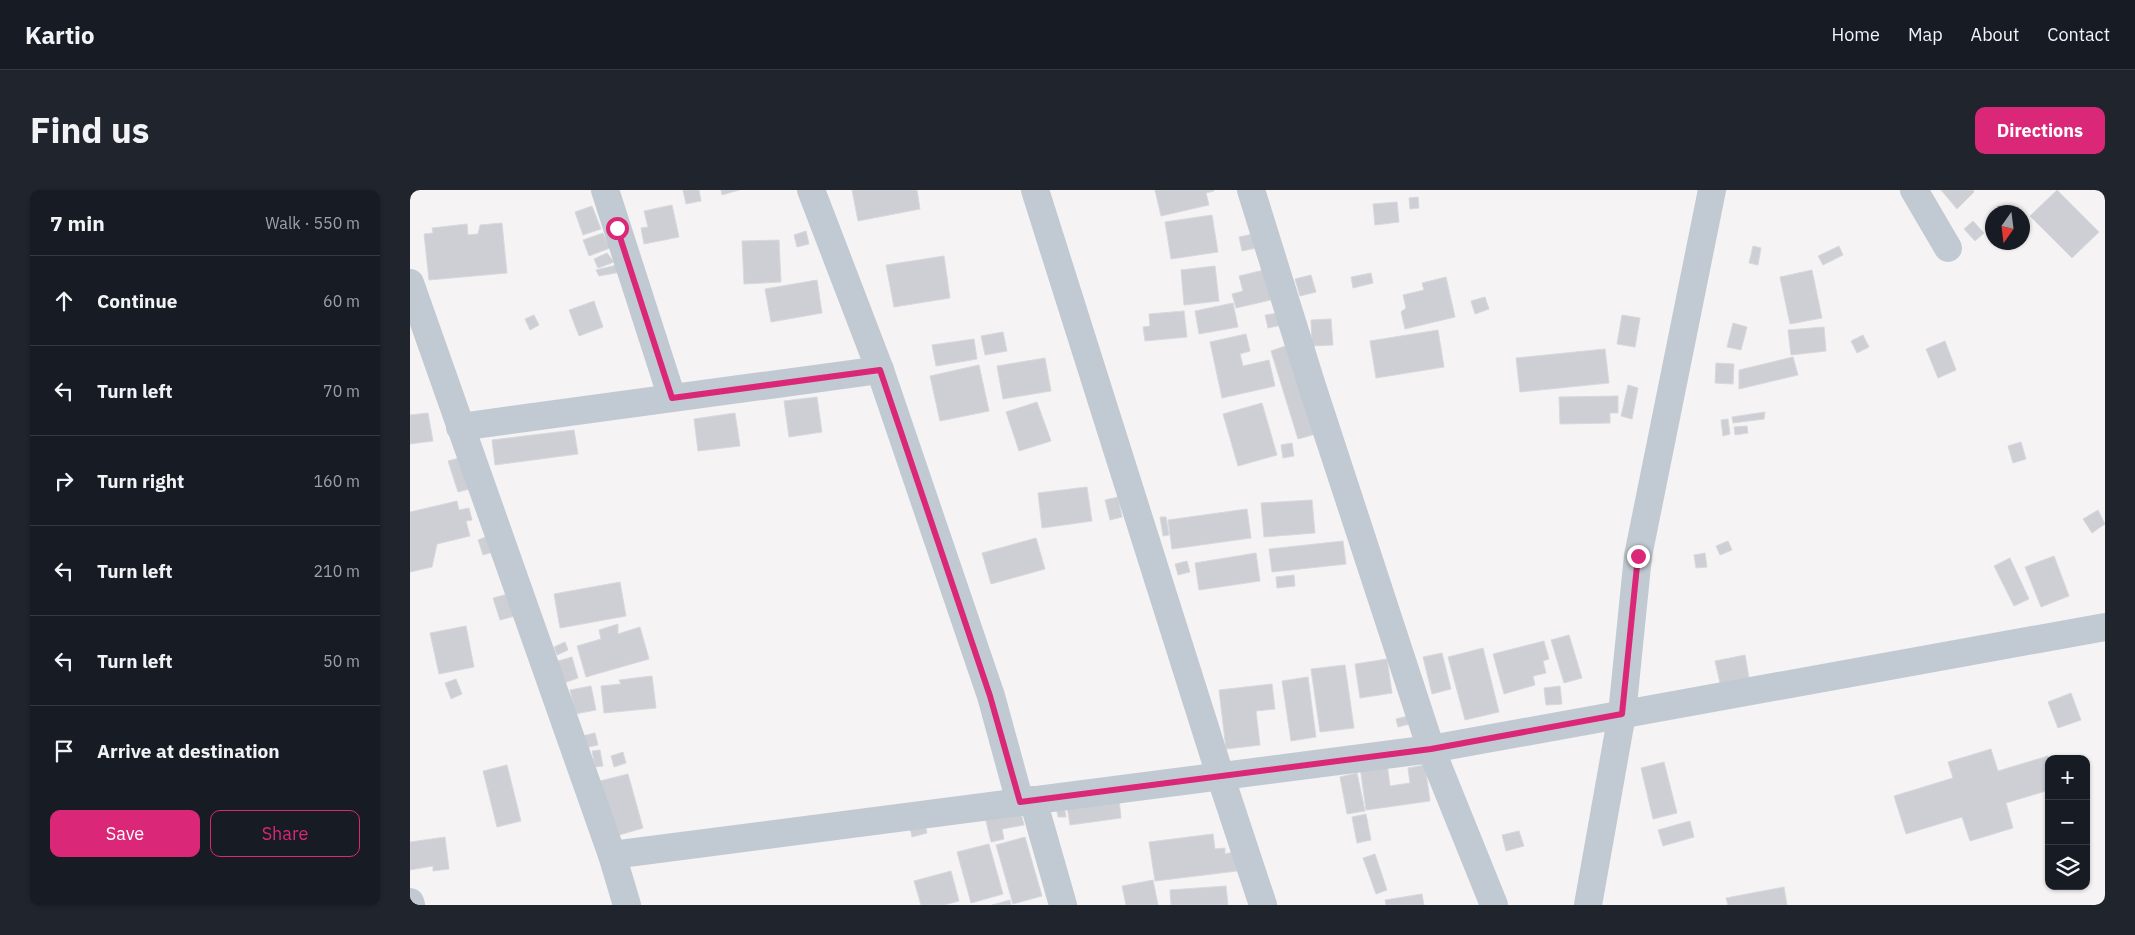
<!DOCTYPE html>
<html lang="en">
<head>
<meta charset="utf-8">
<style>
  :root { --surface:#171b24; --page:#20242c; --text:#f1f3f6; --muted:#9ea1a6; --line:#363941; --accent:#db2777 }
  body { margin:0; font-family:"IBM Plex Sans",sans-serif; background:var(--page); color:var(--text) }
  .controls { position:absolute; right:15px; bottom:15px; display:grid; overflow:hidden; border-radius:10px; box-shadow:0 1px 4px #0004 }
  .controls button { width:45px; height:45px; display:grid; place-items:center; padding:0; border:0; border-bottom:1px solid var(--line); background:var(--surface); color:var(--text); font:25px sans-serif }
  .compass { position:absolute; left:1575px; top:15px; width:45px; height:45px; border-radius:50%; background:var(--surface); box-shadow:0 1px 4px #0004; rotate:194deg }
  .stop { position:absolute; width:15px; height:15px; margin:-11px; border:4px solid #db2777; border-radius:50%; background:#fff }
  .stop.end { background:#db2777; border-color:#fff; box-shadow:0 1px 5px #0008 }
  .list { margin:0; padding:0; list-style:none }
  h2 { display:flex; justify-content:space-between; align-items:center; height:65px; margin:0; padding:0 20px; font-size:21px }
  h2 small { font-size:16px; font-weight:400; color:var(--muted) }
  .list li { display:grid; grid-template-columns:32px 1fr auto; gap:15px; align-items:center; box-sizing:border-box; height:90px; padding:0 20px; border-top:1px solid var(--line) }
  .list b { display:block; font-size:19px; white-space:nowrap }
  .list em { font-size:16px; font-style:normal; color:var(--muted) }
  .actions { display:flex; gap:10px; padding:15px 20px }
  .actions a { flex:1; padding:11px 0; border:1px solid var(--accent); border-radius:10px; text-align:center; font-size:18px; color:var(--accent) }
  .actions .main { background:var(--accent); color:#fff }
  .icon { flex:none; width:28px; height:28px; fill:none; stroke:currentColor; stroke-width:2; stroke-linecap:round; stroke-linejoin:round }
  .map { position:relative; flex:none; width:1695px; height:715px; overflow:hidden; border-radius:10px }
  header { display:flex; align-items:center; gap:30px; box-sizing:border-box; height:70px; padding:0 25px; background:var(--surface); border-bottom:1px solid var(--line) }
  header strong { font-size:24px }
  nav { display:flex; gap:28px; margin-inline-start:auto; font-size:18px }
  .intro { display:flex; align-items:center; justify-content:space-between; box-sizing:border-box; height:120px; padding:0 30px }
  h1 { margin:0; font-size:35px }
  .button { padding:12px 22px; border-radius:10px; background:var(--accent); color:#fff; font-size:18px; font-weight:700 }
  main { display:flex; gap:30px; padding:0 30px }
  aside { flex:1; background:var(--surface); border-radius:10px; box-shadow:0 1px 4px #0004 }
  .map>svg:first-child { display:block }
  .building { fill:#cdcfd5; stroke:#d7d9de }
  .lines { fill:none; stroke-linecap:round; stroke-linejoin:round }
  .minor { stroke:#c1cad2; stroke-width:28 }
  .route { stroke:#db2777; stroke-width:6 }
</style>
</head>
<body>
<header>
<strong>Kartio</strong>
<nav><a>Home</a><a>Map</a><a>About</a><a>Contact</a></nav>
</header>
<div class="intro"><h1>Find us</h1><a class="button">Directions</a></div>
<main>
<aside>
<h2>7 min<small>Walk · 550 m</small></h2>
<ul class="list">
<li><svg class="icon" aria-label="ahead" viewBox="0 0 24 24"><path d="M12 20V5M6 11l6-6 6 6"/></svg><div><b>Continue</b></div><em>60 m</em></li>
<li><svg class="icon" aria-label="left" viewBox="0 0 24 24"><path d="M17 20v-9H6M10 6l-5 5 5 5"/></svg><div><b>Turn left</b></div><em>70 m</em></li>
<li><svg class="icon" aria-label="right" viewBox="0 0 24 24"><path d="M7 20v-9h11M14 6l5 5-5 5"/></svg><div><b>Turn right</b></div><em>160 m</em></li>
<li><svg class="icon" aria-label="left" viewBox="0 0 24 24"><path d="M17 20v-9H6M10 6l-5 5 5 5"/></svg><div><b>Turn left</b></div><em>210 m</em></li>
<li><svg class="icon" aria-label="left" viewBox="0 0 24 24"><path d="M17 20v-9H6M10 6l-5 5 5 5"/></svg><div><b>Turn left</b></div><em>50 m</em></li>
<li><svg class="icon" aria-label="arrive" viewBox="0 0 24 24"><path d="M6 21V4h12l-3 4 3 4H6"/></svg><div><b>Arrive at destination</b></div></li>
</ul>
<div class="actions"><a class="main">Save</a><a>Share</a></div>
</aside>
<div class="map">
<svg width="1695" height="715" viewBox="0 0 1695 715">
  <rect width="100%" height="100%" fill="#f5f3f3"/>
  <g class="building">
    <polygon points="273,0 289,0 291,11 276,14"/>
    <polygon points="311,0 329,0 312,5"/>
    <polygon points="442,0 507,0 510,19 448,31"/>
    <polygon points="745,0 803,0 804,1 796,3 799,15 751,26"/>
    <polygon points="1531,0 1563,0 1564,2 1547,19"/>
    <polygon points="1647,0 1689,42 1662,68 1620,26"/>
    <polygon points="1008,7 1009,18 1000,19 999,8"/>
    <polygon points="987,12 989,32 965,35 963,14"/>
    <polygon points="262,15 269,47 234,54 231,38 238,37 234,21"/>
    <polygon points="182,16 191,39 173,45 165,22"/>
    <polygon points="802,25 808,62 761,69 755,32"/>
    <polygon points="1563,31 1574,43 1565,51 1554,39"/>
    <polygon points="92,33 97,83 19,90 14,44 23,43 22,38 57,34 58,45 68,44 70,35"/>
    <polygon points="396,41 399,54 387,57 384,45"/>
    <polygon points="193,43 200,58 179,66 173,50"/>
    <polygon points="843,44 846,58 832,61 829,47"/>
    <polygon points="369,50 371,92 334,94 332,51"/>
    <polygon points="1343,56 1351,58 1348,75 1339,73"/>
    <polygon points="1429,56 1433,65 1413,75 1408,66"/>
    <polygon points="197,63 204,72 188,78 184,69"/>
    <polygon points="534,66 540,108 484,117 476,75"/>
    <polygon points="207,75 211,82 189,86 186,80"/>
    <polygon points="805,76 809,111 774,115 771,80"/>
    <polygon points="858,79 865,109 826,118 822,104 833,101 829,86"/>
    <polygon points="1402,80 1412,128 1380,134 1370,87"/>
    <polygon points="961,83 963,93 943,98 941,87"/>
    <polygon points="901,85 906,102 890,106 885,89"/>
    <polygon points="1036,87 1045,127 995,139 991,122 996,118 993,105 1014,100 1012,93"/>
    <polygon points="407,90 412,123 361,132 355,99"/>
    <polygon points="1075,107 1079,119 1065,124 1061,111"/>
    <polygon points="184,111 193,137 169,146 159,120"/>
    <polygon points="823,113 828,137 789,144 785,121"/>
    <polygon points="774,121 777,147 735,151 733,137 740,136 739,124"/>
    <polygon points="869,123 872,135 858,138 855,125"/>
    <polygon points="124,125 129,135 120,140 115,129"/>
    <polygon points="1212,125 1230,128 1225,157 1207,154"/>
    <polygon points="921,129 923,155 902,156 901,130"/>
    <polygon points="1323,133 1337,137 1331,160 1317,157"/>
    <polygon points="1414,137 1416,161 1381,165 1378,140"/>
    <polygon points="1028,140 1034,177 966,188 960,151"/>
    <polygon points="593,142 597,161 575,165 571,146"/>
    <polygon points="836,144 840,161 830,164 833,176 859,170 865,196 812,208 800,152"/>
    <polygon points="1453,145 1459,157 1447,163 1441,151"/>
    <polygon points="564,149 567,169 526,176 522,155"/>
    <polygon points="1535,151 1546,180 1528,188 1516,159"/>
    <polygon points="878,155 906,244 888,249 861,161"/>
    <polygon points="1195,159 1199,193 1110,202 1106,168"/>
    <polygon points="1383,167 1388,185 1329,199 1329,180"/>
    <polygon points="635,168 641,201 593,209 587,176"/>
    <polygon points="1306,173 1324,174 1323,194 1305,193"/>
    <polygon points="569,175 579,221 530,231 520,186"/>
    <polygon points="1218,195 1228,198 1222,229 1211,226"/>
    <polygon points="1208,206 1208,223 1200,223 1200,233 1150,234 1149,207"/>
    <polygon points="407,207 412,242 379,247 374,211"/>
    <polygon points="627,212 641,251 609,261 596,222"/>
    <polygon points="852,213 867,265 828,276 813,224"/>
    <polygon points="1355,222 1354,229 1323,233 1322,227"/>
    <polygon points="18,223 23,251 0,254 0,225"/>
    <polygon points="325,223 330,256 288,261 284,229"/>
    <polygon points="1318,229 1320,244 1313,246 1311,230"/>
    <polygon points="1337,236 1338,243 1325,245 1324,237"/>
    <polygon points="164,240 168,264 85,275 82,250"/>
    <polygon points="1611,252 1616,269 1603,273 1598,256"/>
    <polygon points="882,253 884,266 873,268 871,255"/>
    <polygon points="53,267 63,298 48,302 38,271"/>
    <polygon points="677,297 682,331 632,338 628,303"/>
    <polygon points="708,307 712,327 700,330 695,310"/>
    <polygon points="902,310 905,343 854,347 851,313"/>
    <polygon points="47,311 49,320 59,318 62,330 56,331 60,346 27,354 22,377 0,382 0,322"/>
    <polygon points="837,319 841,348 762,359 758,330"/>
    <polygon points="1688,320 1695,334 1682,343 1673,329"/>
    <polygon points="750,327 756,327 759,345 753,346"/>
    <polygon points="78,346 83,362 73,365 68,350"/>
    <polygon points="626,348 635,379 581,394 572,363"/>
    <polygon points="933,351 936,374 862,382 859,359"/>
    <polygon points="1318,351 1322,360 1310,365 1306,356"/>
    <polygon points="846,363 850,391 789,400 785,373"/>
    <polygon points="1295,363 1297,377 1286,378 1284,365"/>
    <polygon points="1644,366 1659,406 1631,417 1615,377"/>
    <polygon points="1600,368 1619,409 1604,416 1584,376"/>
    <polygon points="777,371 780,382 768,385 765,374"/>
    <polygon points="884,385 885,396 867,398 866,387"/>
    <polygon points="210,392 216,426 150,438 144,404"/>
    <polygon points="98,404 105,426 90,430 83,408"/>
    <polygon points="208,434 208,444 230,437 239,469 176,487 167,456 191,449 189,440"/>
    <polygon points="56,436 64,477 29,484 20,443"/>
    <polygon points="1159,445 1172,488 1154,493 1141,450"/>
    <polygon points="1134,451 1139,469 1133,471 1136,483 1123,486 1125,495 1094,504 1083,464"/>
    <polygon points="155,452 158,460 147,465 144,457"/>
    <polygon points="1073,458 1089,522 1055,530 1038,467"/>
    <polygon points="1032,463 1041,499 1022,504 1013,467"/>
    <polygon points="1335,465 1339,488 1310,493 1305,471"/>
    <polygon points="162,467 168,488 154,493 148,471"/>
    <polygon points="977,469 982,503 950,508 945,474"/>
    <polygon points="935,475 944,538 910,542 901,479"/>
    <polygon points="242,486 246,518 194,523 191,496 211,494 209,490"/>
    <polygon points="898,487 906,547 881,551 872,491"/>
    <polygon points="46,489 52,504 41,509 35,493"/>
    <polygon points="862,494 865,519 846,521 850,555 816,559 809,500"/>
    <polygon points="181,496 186,520 165,524 160,500"/>
    <polygon points="1150,496 1152,514 1136,515 1134,498"/>
    <polygon points="1661,503 1671,530 1648,538 1638,512"/>
    <polygon points="998,526 1000,534 988,537 986,529"/>
    <polygon points="185,543 188,555 175,558 172,546"/>
    <polygon points="1581,559 1588,581 1638,566 1639,570 1639,600 1596,613 1603,638 1560,651 1552,627 1496,644 1484,606 1543,588 1538,572"/>
    <polygon points="190,560 193,576 185,577 182,561"/>
    <polygon points="213,562 216,573 204,577 201,566"/>
    <polygon points="1254,572 1267,623 1243,629 1231,578"/>
    <polygon points="977,573 980,596 1000,593 998,578 1015,575 1020,611 956,620 950,577"/>
    <polygon points="97,575 111,631 87,637 73,581"/>
    <polygon points="947,583 955,621 937,624 930,587"/>
    <polygon points="218,584 233,638 206,646 190,591"/>
    <polygon points="709,609 711,628 660,635 657,616"/>
    <polygon points="654,615 656,627 648,627 646,616"/>
    <polygon points="610,620 614,635 592,639 594,649 581,652 575,627"/>
    <polygon points="956,624 961,650 947,653 942,627"/>
    <polygon points="514,630 517,643 502,647 499,633"/>
    <polygon points="1280,631 1284,647 1253,656 1248,640"/>
    <polygon points="1109,641 1114,656 1096,661 1092,645"/>
    <polygon points="803,644 805,659 815,658 815,664 824,662 827,681 745,691 739,652"/>
    <polygon points="35,647 39,679 23,681 23,676 0,680 0,652"/>
    <polygon points="615,647 632,706 603,714 586,655"/>
    <polygon points="579,654 593,704 561,713 547,662"/>
    <polygon points="965,664 977,700 966,704 953,668"/>
    <polygon points="541,681 549,711 534,715 511,715 504,691"/>
    <polygon points="743,690 748,715 716,715 712,696"/>
    <polygon points="816,696 818,715 761,715 760,700"/>
    <polygon points="1374,697 1377,715 1318,715 1316,708"/>
    <polygon points="1012,704 1014,715 976,715 975,710"/>
    <polygon points="600,710 601,715 582,715"/>
  </g>
  <g class="lines">
    <g class="minor">
      <polyline points="195,0 262,208"/>
      <polyline points="401,0 470,180 581,506 610,612"/>
      <polyline points="625,0 810,585 853,715"/>
      <polyline points="841,0 902,196 1021,559 1084,715"/>
      <polyline points="1504,0 1538,58"/>
      <polyline points="0,93 202,665 217,715"/>
      <polyline points="50,237 470,180"/>
      <polyline points="623,610 653,715"/>
      <polyline points="202,665 1021,559 1695,437"/>
      <polyline points="0,712 1,715"/>
      <polyline points="1178,715 1212,524 1228,366 1302,0"/>
    </g>
  </g>
  <g class="lines">
    <polyline class="route" points="207,38 262,208 470,180 580,506 610,612 1021,559 1212,524 1228,366"/>
  </g>
</svg>
<div class="controls">
<button>+</button>
<button>−</button>
<button><svg class="icon" aria-label="layers" viewBox="0 0 24 24"><path d="M12 4l9 5-9 5-9-5zM3 14l9 5 9-5"/></svg></button>
</div>
<svg class="compass" viewBox="-18 -18 36 36"><path d="M0-13l5 13h-10z" fill="#e53935"/><path d="M0 13l5-13h-10z" fill="#9ea1a6"/></svg>
<div class="stop" style="left:207px;top:38px"></div>
<div class="stop end" style="left:1228px;top:366px"></div>
</div>
</main>
</body>
</html>
